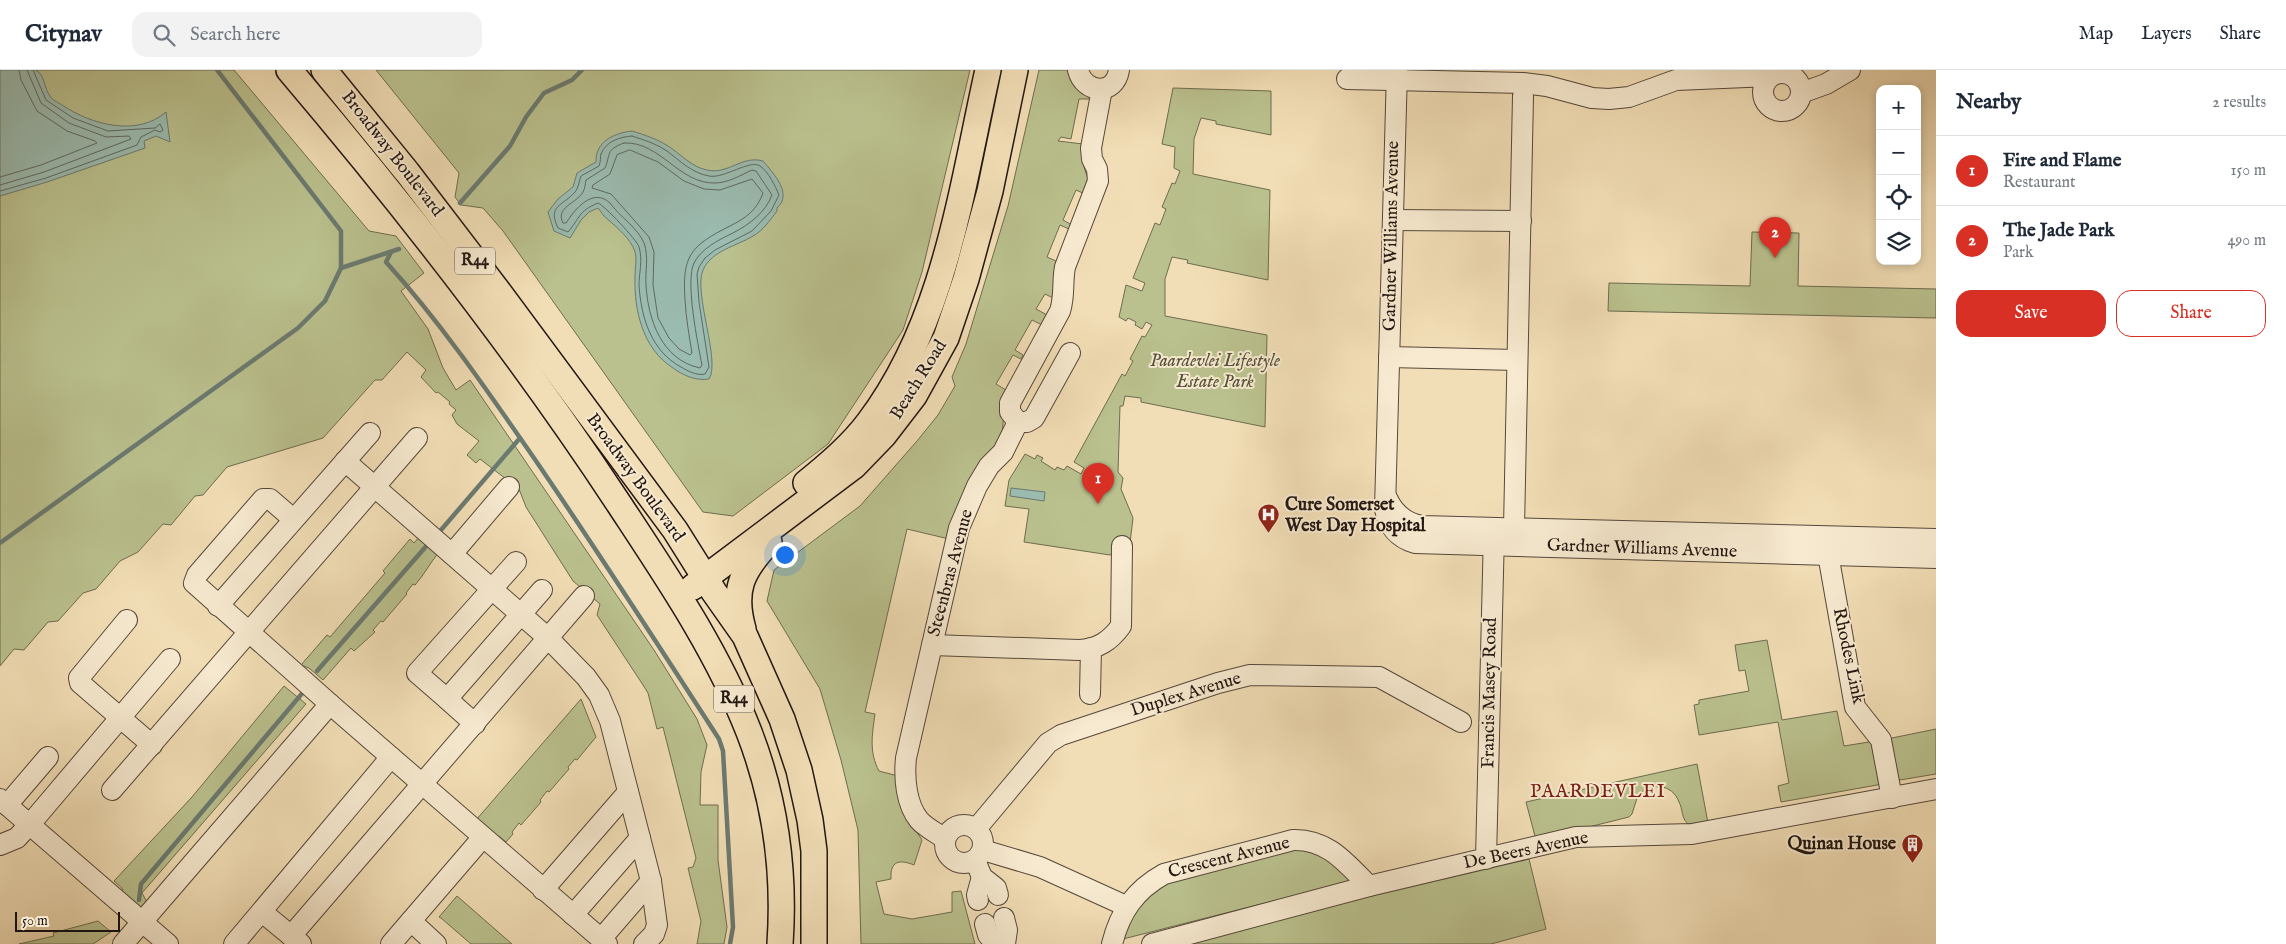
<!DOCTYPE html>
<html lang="en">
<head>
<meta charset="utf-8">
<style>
  :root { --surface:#fff; --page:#f2f2f3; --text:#1f2937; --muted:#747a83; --line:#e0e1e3; --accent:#d93025 }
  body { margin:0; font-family:"IM FELL English",serif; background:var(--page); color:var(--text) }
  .controls { position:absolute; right:15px; top:15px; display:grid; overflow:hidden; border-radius:10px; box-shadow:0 2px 8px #0003 }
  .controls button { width:45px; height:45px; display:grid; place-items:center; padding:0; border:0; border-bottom:1px solid var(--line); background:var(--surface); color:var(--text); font:25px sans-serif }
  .scale { position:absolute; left:15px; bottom:12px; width:105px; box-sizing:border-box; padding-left:5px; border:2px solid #221612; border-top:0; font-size:14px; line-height:18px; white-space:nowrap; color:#221612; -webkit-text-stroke:4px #f7ead0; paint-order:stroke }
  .you { position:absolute; left:784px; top:484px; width:18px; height:18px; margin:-12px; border:4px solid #fff; border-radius:50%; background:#1a73e8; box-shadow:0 0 0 8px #1a73e833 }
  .badge { display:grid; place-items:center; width:32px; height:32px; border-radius:50%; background:var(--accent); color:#fff; font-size:16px; font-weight:700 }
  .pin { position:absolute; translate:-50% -41px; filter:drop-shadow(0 1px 2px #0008) }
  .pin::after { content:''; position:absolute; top:26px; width:18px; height:15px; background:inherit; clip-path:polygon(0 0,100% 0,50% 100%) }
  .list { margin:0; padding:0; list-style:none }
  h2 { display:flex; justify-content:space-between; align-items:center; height:65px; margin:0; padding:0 20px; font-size:21px }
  h2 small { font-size:16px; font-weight:400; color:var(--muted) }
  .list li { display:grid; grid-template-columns:32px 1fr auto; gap:15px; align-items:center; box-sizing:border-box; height:70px; padding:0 20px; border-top:1px solid var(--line) }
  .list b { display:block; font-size:19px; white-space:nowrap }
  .list p { margin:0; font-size:16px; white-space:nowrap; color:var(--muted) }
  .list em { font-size:16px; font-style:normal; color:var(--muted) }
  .actions { display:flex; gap:10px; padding:15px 20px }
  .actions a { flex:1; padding:11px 0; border:1px solid var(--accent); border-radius:15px; text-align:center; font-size:18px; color:var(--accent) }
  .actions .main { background:var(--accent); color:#fff }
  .icon { flex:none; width:28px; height:28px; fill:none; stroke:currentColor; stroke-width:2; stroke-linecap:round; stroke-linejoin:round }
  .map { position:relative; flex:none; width:1936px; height:874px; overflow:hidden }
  header { display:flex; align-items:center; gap:30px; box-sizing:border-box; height:70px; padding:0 25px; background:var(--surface); border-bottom:1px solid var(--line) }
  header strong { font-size:24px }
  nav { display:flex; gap:28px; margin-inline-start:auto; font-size:18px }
  .search { width:350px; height:45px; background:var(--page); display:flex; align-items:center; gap:12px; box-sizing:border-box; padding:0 18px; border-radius:15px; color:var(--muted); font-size:19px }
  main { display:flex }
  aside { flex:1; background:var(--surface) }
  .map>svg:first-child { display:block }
  .green { fill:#bac18e; stroke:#6e6c50 }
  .water { fill:#9bbcb1; stroke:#6b7a71 }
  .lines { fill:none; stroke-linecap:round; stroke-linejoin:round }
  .shore { stroke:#5e6962; stroke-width:1 }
  .stream { stroke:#6b7a71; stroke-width:4.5 }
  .minor-casing { stroke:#56483b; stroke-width:22 }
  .major-casing { stroke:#221612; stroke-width:28 }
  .minor { stroke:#f7ead0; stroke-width:20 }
  .major { stroke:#f2deb6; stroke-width:25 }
  .labels { text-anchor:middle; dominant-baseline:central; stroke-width:4; stroke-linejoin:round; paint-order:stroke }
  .shield { fill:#f7ead0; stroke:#62564b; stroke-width:1 }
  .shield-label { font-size:16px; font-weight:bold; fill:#221612 }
  .street-label { font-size:18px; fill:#221612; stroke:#f7ead0 }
  .park-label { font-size:18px; font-style:italic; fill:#57523d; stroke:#f7ead0 }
  .poi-label { font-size:18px; font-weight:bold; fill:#221612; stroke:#f7ead0; text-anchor:start }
  .neighbourhood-label { font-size:19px; letter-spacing:1px; fill:#7a1f14; stroke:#f7ead0 }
</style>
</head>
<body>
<header>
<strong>Citynav</strong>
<div class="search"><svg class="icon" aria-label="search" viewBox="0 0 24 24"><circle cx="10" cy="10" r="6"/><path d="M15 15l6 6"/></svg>Search here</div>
<nav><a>Map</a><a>Layers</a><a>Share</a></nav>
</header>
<main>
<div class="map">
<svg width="1936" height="874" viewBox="0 0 1936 874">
  <rect width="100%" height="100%" fill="#f2deb6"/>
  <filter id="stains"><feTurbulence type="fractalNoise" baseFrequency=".004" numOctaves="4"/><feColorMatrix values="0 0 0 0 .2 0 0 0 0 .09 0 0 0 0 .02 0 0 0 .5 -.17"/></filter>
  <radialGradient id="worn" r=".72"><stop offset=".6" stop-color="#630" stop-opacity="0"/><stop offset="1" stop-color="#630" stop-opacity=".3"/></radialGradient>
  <g class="green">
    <polygon points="0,0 234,0 369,161 396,166 424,203 401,221 428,259 443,298 456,320 470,310 654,580 697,649 707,675 701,702 700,735 718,735 718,790 727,857 724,874 697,874 701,851 688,798 693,797 696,788 663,657 657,659 648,623 643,615 597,545 600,534 573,511 526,437 519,419 480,389 476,393 467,385 479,371 457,354 452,345 456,340 449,334 450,332 438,322 436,323 421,307 426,300 407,282 382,310 375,310 323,368 227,397 203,425 195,426 171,455 163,454 138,482 120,491 96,519 83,523 58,551 48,552 24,580 14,579 0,596"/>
    <polygon points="376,0 970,0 922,202 903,260 828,374 733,446 703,442 503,161 483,138 461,135 455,127 459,103"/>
    <path d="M1039,0H1072L1091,29H1079L1071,69L1061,67L1058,71L1083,74L1084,97L1089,112L1085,124L1076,120L1063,150L1072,155L1071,160L1060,155L1047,187L1056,191L1054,214L1055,229L1045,224L1036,239L1047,245L1042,255L1032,250L1015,280L1023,285L1021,289L1013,285L996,314L1006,320L1002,365L949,469L907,459L865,642L875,644C872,666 869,682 879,701L898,706L907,747L922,770L914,795C899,789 890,791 891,809L876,812L884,844L912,849L952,842V822L961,821L975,874H861L858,760L841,690L820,619L767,531L774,500L860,436L917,371L938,345L955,316L952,307L966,274L1008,136Z"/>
    <polygon points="1173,18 1271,21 1271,65 1216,54 1216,51 1201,48 1194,69 1193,104 1270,120 1268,210 1187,193 1188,190 1172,187 1165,209 1165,246 1267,265 1265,357 1141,332 1141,328 1125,326 1123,336 1120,336 1118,402 1123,408 1121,419 1133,448 1130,473 1110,485 1024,472 1029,439 1005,436 1009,410 1025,384 1035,389 1037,385 1043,388 1041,391 1055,400 1057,397 1064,400 1067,396 1081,404 1084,398 1074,392 1122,304 1125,306 1133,291 1130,289 1142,266 1145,267 1152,255 1146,252 1142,259 1135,255 1136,252 1128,248 1126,251 1119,247 1126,215 1142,221 1145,213 1133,208 1155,153 1160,155 1166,139 1162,137 1172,113 1175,114 1180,101 1174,98 1175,77 1162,74"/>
    <polygon points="1752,162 1799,163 1798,216 1936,219 1936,248 1608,241 1609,213 1750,216"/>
    <path d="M420,466L439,482C430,493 424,505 415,515L413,514L406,523L407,524L383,552L381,551L373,560L375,562L354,581L351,578L323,610L309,598L301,595L327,565L330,567L385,503L383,501L410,469L414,473Z"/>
    <polygon points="1767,570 1782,650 1837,641 1844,676 1875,671 1883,714 1781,732 1778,716 1789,713 1778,652 1699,665 1694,635 1699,634 1699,630 1749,621 1745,600 1739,601 1735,575"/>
    <polygon points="284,616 306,634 142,823 147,832 142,839 123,824 122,818 114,811 192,727"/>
    <polygon points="581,629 596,667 577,690 575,689 568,697 569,699 549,722 547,721 540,730 541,732 521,755 519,753 512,762 513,764 506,772 499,766 496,767 476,750"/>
    <polygon points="1936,659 1936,704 1894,711 1887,669"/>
    <path d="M1697,694L1708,753L1688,754C1681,748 1683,739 1679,732C1672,713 1651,713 1638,725L1632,744L1629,747L1532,771L1536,770L1526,732Z"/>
    <polygon points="1293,777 1315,780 1352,811 1123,869 1123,857 1149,817"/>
    <polygon points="1520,788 1521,791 1529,789 1546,859 1491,874 1184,874"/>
    <polygon points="457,826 512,874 471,874 441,848 439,847"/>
    <polygon points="98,851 111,862 93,874 19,874 54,866 53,863"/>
  </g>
  <g class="water">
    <path d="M0,0C10,0 25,0 35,0C45,3 44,19 50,26C52,30 59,33 62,35C92,55 137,67 166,42L170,72L156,66L144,71L145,78L47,112L0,126Z"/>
    <path d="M632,61C645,65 657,69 668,76C681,84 691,97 707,100C728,105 742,85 763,91C774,104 793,124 777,138V141C770,150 763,161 753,166C737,176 712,180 703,200C693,222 721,292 709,309C696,311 684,306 673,298C643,279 634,241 635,207C635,197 638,185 633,177C627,165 614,155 604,146L598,138L589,142L581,150L570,168L554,161L548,142L558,129L573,117L577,103L596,92C595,72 614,63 632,61Z"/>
    <polygon points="1011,418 1045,422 1044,431 1010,426"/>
  </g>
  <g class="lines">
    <g class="shore">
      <path d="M632,66C644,70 657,74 667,81C680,91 692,103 709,106C724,109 750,89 760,96C769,102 775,116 779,125L771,141L752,161L715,180L705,188L699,197L697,204L699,232L709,297L705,304C697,306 688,301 681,297C651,281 641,247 639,215C639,203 643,190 639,177C637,170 604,135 598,133C577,142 581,147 568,162L558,158C547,135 563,136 575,122C579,117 579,111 581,106L599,96C601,91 600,87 601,84C606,71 620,67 632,66Z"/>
      <path d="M624,73C660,71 679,114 715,113C728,113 741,105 752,100L756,101L772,125C765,143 750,154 733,163C718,170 701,179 694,193C685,211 698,275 702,295L700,298C662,290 648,250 646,215C645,201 649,187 644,173C638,158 619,146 610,133C593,117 575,139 566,153H563C555,137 576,134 583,122C585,119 585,114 586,110L605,98C611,84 605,80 624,73Z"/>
      <path d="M630,80L658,92L684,111L704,119L720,120L752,109L763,123C757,140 746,148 730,156C690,176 682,186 685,230C686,248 689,265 692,283L690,285L679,279L669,268L658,248L653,215L654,182L649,167L611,124L592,118L593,115L610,104L617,85Z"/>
      <polyline points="0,107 41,95 97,73 95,71 67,61 37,41 21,10 19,0"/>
      <polyline points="0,115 44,102 131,69 129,66 106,67 69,53 41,33 27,0"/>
      <polyline points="0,121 46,108 137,75 141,67 155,60 160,62 163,60 160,54 155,58 108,61 73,48 46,30 33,0"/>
    </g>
    <g class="stream">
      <polyline points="460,133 510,76 526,47 544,23 572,10 582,0"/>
      <path d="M391,182L386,192C442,254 489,323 536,391C599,483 659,576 719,669L723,681L733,857L730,874"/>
      <polyline points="341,198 399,179"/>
      <polyline points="441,460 520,368"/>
      <polyline points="0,473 298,258 325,231 341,198 341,161 217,0"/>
      <polyline points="317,601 429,473"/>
      <polyline points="139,830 141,814 305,620"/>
    </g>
    <defs>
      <g id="minor">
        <path d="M1078,0C1084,24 1115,26 1119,0"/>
        <path d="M1397,0L1385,439C1388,456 1398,468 1415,473L1936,488"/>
        <circle cx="1782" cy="22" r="19"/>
        <polyline points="1347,9 1523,13 1547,16 1592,28 1609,29 1629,27 1676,10 1770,6"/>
        <polyline points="1801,23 1826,14 1850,0"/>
        <polyline points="1393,150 1521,151"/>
        <polyline points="1389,287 1517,290"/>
        <path d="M1018,352L1010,342V333L1060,241C1065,226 1062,212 1065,197L1098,111L1097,99L1092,89L1091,78L1102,19"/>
        <polyline points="1018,352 1027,352 1034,348 1070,283"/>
        <polyline points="345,391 548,568 586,607 599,625 610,651 651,811 657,855 654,864 644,874"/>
        <path d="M1387,428C1394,444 1405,453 1422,456L1936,469"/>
        <polyline points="293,449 270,429 263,429 197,505 194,513 330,634"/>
        <polyline points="1514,458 1523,26"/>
        <polyline points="1828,472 1828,484 1855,637 1881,670 1892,728"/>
        <polyline points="452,484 509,417"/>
        <polyline points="516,492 417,603 447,629 542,520"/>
        <polyline points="218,536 370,363"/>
        <polyline points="127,550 79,608 80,613 152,675"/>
        <path d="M932,575L1079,580C1098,579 1110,571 1121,556L1122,476"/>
        <polyline points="1090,624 1091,578"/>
        <polyline points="447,629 475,654"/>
        <polyline points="112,720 417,368"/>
        <polyline points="0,729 168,874"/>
        <polyline points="7,735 48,687"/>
        <circle cx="964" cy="774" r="19"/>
        <polyline points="976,759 1048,673 1061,665 1218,613 1250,605 1379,607 1461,652"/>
        <path d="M945,769C937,763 926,758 919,750C906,734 904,708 906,688L959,458L977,416L989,396L1003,382L1018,352"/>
        <polyline points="0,775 17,768 37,746 170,589"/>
        <polyline points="983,780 1040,797 1126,836"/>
        <polyline points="1486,789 1494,462"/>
        <polyline points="975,790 982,807 996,818 998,825"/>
        <polyline points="543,820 628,722"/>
        <polyline points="978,830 977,825 982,807"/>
        <polyline points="262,842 301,874"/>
        <polyline points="573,845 640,768"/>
        <polyline points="1004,848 1007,860 1005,874"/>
        <polyline points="411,851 436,874"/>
        <polyline points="985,854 988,865 996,874"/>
        <polyline points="291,866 584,526"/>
        <polyline points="601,869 651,811"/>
        <polyline points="123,874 330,634 391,687"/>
        <polyline points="234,874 391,687 607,874"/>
        <polyline points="391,874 483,767"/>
        <path d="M1112,874C1120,842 1135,820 1164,804L1293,770C1328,769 1346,793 1369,816"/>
        <polyline points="1152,874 1369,816 1576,767 1692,764 1936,719"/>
      </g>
      <g id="major">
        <path d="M289,0C407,139 519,282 619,434C667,507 717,580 749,662C775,729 785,802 780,874"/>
        <polyline points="324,0 407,102 498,221 675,460 714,522 745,566 782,649 799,700 810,750 814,781 814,874"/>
        <path d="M806,413C828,395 852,375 869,352C945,251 961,121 988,0"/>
        <polyline points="693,517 854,396 884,365 914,326 946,268 966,209 990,121 1015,0"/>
        <path d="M743,559C732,520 742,500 769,472"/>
      </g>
    </defs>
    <use href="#minor" class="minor-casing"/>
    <use href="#major" class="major-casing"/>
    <use href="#minor" class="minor"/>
    <use href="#major" class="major"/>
  </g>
  <defs>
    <symbol id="hospital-pin" viewBox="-11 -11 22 30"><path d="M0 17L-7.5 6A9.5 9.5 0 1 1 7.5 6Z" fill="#8f2418" stroke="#f7ead0"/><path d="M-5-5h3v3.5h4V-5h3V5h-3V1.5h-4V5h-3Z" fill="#fff"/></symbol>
    <symbol id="building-pin" viewBox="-11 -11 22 30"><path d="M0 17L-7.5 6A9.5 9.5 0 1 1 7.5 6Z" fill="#8f2418" stroke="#f7ead0"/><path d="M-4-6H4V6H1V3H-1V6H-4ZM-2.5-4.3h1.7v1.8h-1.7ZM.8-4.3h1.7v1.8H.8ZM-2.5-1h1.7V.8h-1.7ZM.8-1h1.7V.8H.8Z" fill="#fff"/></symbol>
  </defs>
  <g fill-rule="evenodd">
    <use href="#hospital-pin" x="1256" y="432" width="25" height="34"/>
    <use href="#building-pin" x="1900" y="762" width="25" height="34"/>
  </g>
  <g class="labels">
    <g class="shield">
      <rect x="455" y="177.5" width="40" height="27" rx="4"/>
      <rect x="714" y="615.5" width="40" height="27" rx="4"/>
    </g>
    <g class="shield-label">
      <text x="475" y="191">R44</text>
      <text x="734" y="629">R44</text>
    </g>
    <g class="street-label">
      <text transform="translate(392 84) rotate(52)">Broadway Boulevard</text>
      <text transform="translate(1392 166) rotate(-89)">Gardner Williams Avenue</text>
      <text transform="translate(919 310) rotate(-58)">Beach Road</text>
      <text transform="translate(635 408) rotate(54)">Broadway Boulevard</text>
      <text transform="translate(1642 479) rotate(2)">Gardner Williams Avenue</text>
      <text transform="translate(951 503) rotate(-75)">Steenbras Avenue</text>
      <text transform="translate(1848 586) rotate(78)">Rhodes Link</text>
      <text transform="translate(1490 623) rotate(-89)">Francis Masey Road</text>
      <text transform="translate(1186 625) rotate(-17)">Duplex Avenue</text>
      <text transform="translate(1526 781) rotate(-12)">De Beers Avenue</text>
      <text transform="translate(1229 788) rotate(-14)">Crescent Avenue</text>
    </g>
    <g class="park-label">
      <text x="1215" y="291">Paardevlei Lifestyle<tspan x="1215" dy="21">Estate Park</tspan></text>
    </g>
    <g class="poi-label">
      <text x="1285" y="435">Cure Somerset<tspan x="1285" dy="21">West Day Hospital</tspan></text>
      <text x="1896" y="774" text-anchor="end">Quinan House</text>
    </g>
    <g class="neighbourhood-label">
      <text x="1598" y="722">PAARDEVLEI</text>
    </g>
  </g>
  <rect width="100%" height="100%" filter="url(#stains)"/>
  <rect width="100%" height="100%" fill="url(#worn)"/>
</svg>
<div class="controls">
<button>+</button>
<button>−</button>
<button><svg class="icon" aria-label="locate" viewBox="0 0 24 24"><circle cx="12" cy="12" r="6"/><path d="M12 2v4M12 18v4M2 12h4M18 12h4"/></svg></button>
<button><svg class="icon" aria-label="layers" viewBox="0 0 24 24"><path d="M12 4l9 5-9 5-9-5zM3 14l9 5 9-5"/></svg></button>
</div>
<div class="scale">50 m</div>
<div class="you"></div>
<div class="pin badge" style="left:1098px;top:434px">1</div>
<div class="pin badge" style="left:1775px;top:188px">2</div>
</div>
<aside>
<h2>Nearby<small>2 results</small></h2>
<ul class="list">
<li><span class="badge">1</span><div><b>Fire and Flame</b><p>Restaurant</p></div><em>150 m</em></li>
<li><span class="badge">2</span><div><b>The Jade Park</b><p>Park</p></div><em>490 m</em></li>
</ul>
<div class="actions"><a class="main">Save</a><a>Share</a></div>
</aside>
</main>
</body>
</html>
